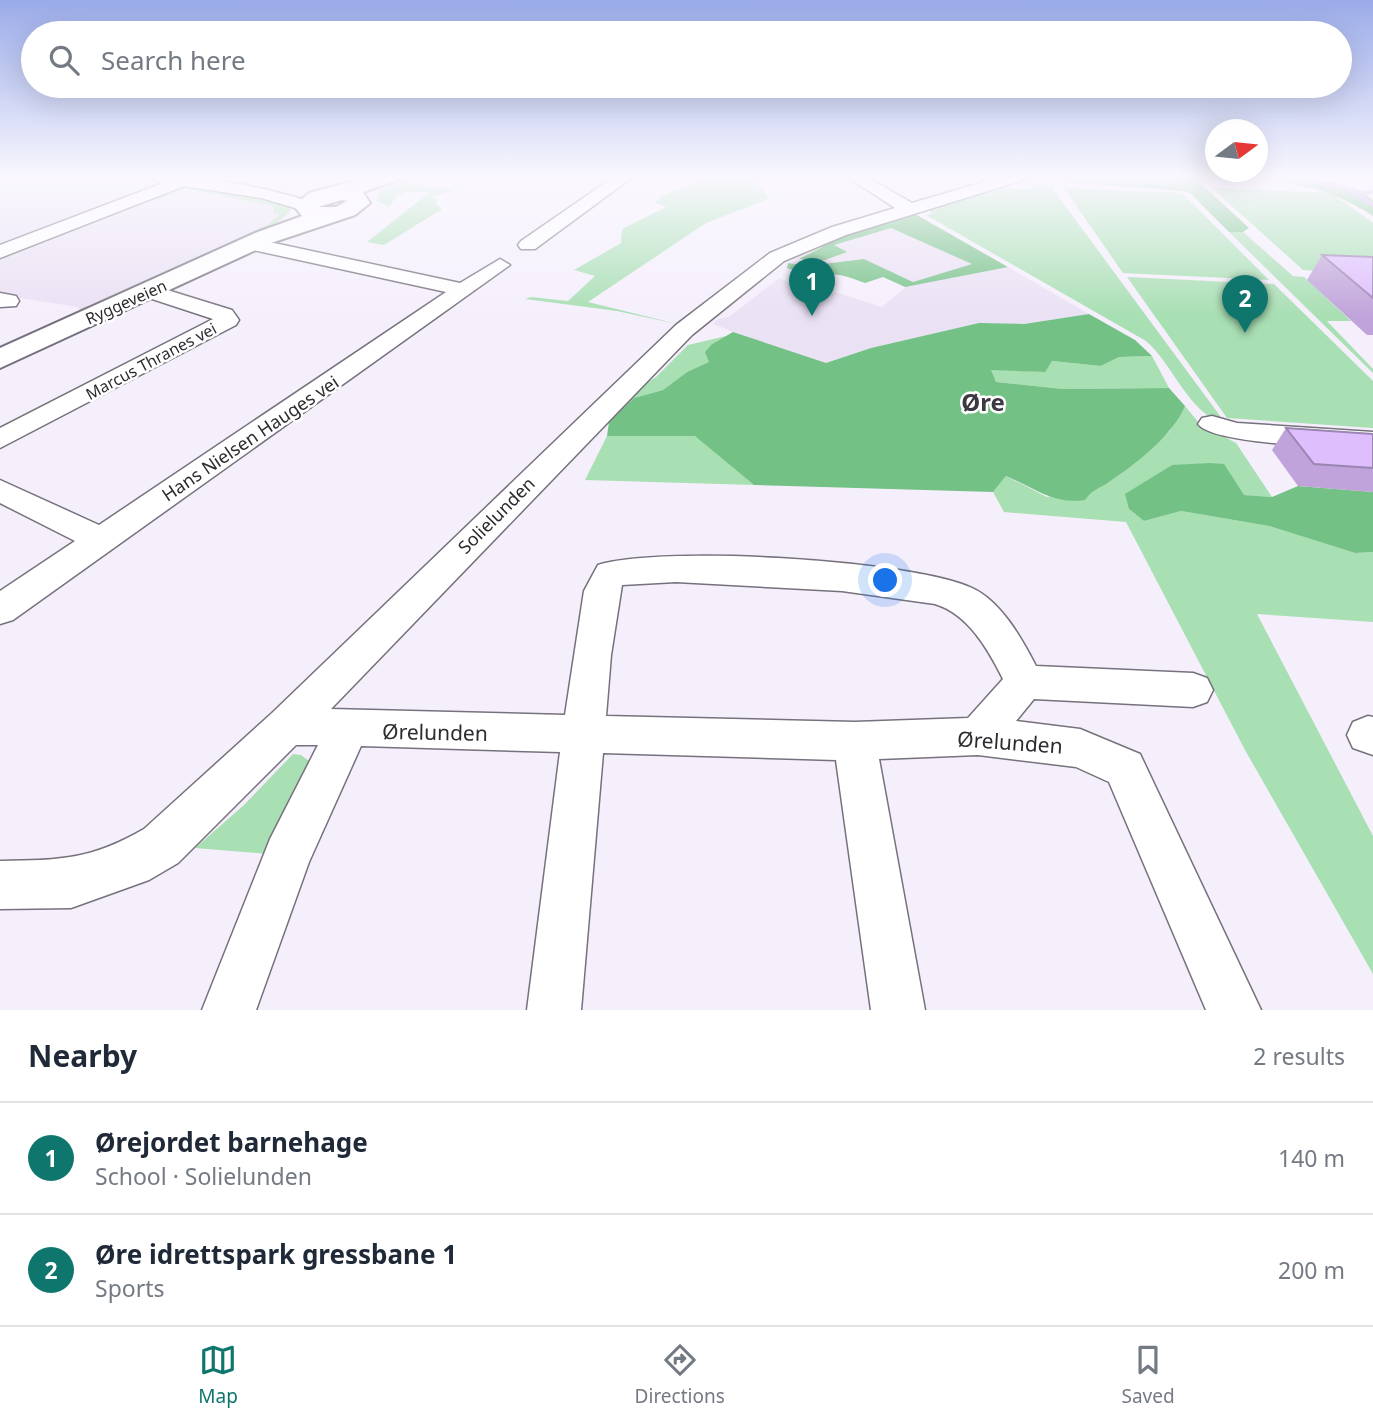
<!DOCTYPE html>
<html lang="en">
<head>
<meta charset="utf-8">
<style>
  :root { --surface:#fff; --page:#f2f2f3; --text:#1f2937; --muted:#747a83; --line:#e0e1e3; --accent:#0f766e }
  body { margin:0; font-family:"Noto Sans",sans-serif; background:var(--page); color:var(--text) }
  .compass { position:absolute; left:1205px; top:119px; width:63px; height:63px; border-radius:50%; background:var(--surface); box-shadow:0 7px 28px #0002; rotate:75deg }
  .you { position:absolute; left:886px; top:581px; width:24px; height:24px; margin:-18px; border:5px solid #fff; border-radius:50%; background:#1a73e8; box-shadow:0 0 0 10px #1a73e833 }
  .badge { display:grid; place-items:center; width:46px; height:46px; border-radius:50%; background:var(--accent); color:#fff; font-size:23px; font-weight:700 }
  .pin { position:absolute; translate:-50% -58px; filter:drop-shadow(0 2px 4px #0008) }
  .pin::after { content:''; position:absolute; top:37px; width:24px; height:21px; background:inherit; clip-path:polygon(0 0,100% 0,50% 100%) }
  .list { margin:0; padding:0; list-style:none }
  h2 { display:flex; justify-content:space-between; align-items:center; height:91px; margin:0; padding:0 28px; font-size:30px }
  h2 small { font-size:23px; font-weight:400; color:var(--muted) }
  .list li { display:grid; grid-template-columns:46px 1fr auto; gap:21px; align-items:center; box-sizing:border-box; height:112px; padding:0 28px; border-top:2px solid var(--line) }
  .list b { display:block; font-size:26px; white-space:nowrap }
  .list p { margin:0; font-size:23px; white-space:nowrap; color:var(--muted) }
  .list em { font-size:23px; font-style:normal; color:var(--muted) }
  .icon { flex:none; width:38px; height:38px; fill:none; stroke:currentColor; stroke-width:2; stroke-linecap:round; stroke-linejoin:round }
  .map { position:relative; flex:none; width:1373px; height:1010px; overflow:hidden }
  .search { position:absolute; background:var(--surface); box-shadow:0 7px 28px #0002; left:21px; right:21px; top:21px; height:77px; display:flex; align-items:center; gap:18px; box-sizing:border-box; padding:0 24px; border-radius:38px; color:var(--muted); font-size:26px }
  .sheet { height:315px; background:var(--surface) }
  nav { display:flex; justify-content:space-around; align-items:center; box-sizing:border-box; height:98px; border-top:2px solid var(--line); background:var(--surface); font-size:19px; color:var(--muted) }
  nav a { display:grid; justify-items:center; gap:4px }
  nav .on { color:var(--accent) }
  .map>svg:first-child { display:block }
  .built { fill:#eae1f4 }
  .green { fill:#a8dfb3 }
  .forest { fill:#73c185 }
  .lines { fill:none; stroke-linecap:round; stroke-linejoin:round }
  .stream { stroke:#c69dea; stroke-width:4.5 }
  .minor-casing { stroke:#76717c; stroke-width:3 }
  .major-casing { stroke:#76717c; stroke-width:4 }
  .minor { fill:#fff; fill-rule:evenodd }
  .major { fill:#fff; fill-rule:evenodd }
  .wall { fill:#bfa3da }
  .building { fill:#debefd; stroke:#9b85b1; stroke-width:2 }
  .labels { text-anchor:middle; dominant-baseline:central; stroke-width:5; stroke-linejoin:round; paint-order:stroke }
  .far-street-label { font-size:16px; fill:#2d2b2f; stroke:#fff }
  .street-label { font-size:18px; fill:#2d2b2f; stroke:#fff }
  .near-street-label { font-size:21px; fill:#2d2b2f; stroke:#fff }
  .district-label { font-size:24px; font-weight:bold; fill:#3d3942; stroke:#fff }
</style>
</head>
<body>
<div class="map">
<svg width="1373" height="1010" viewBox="0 0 1373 1010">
  <rect width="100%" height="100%" fill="#f5effc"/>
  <g class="built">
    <polygon points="0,176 118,176 163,183 0,247"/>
    <polygon points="407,176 481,176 458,190 396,181"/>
    <polygon points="176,188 280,202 291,209 289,215 278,223 100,307 80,310 78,307 0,295 0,255"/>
    <polygon points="891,228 973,264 913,282 864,259 807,266 788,263 846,252 833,245"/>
    <polygon points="1008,267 1089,314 1024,324 979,323 871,348 826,363 781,350 713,324 718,319 729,317 779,278 803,288 810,284 882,307 907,286"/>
  </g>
  <g class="green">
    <polygon points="701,176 766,176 759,178 756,185 770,198 706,223 588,302 677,324 617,311 525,299 531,297 568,301 595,276 574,270 621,243 622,229 666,207 654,202 660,199 658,197 700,181 697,178"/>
    <path d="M1037,176H1051L1033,183L1038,186L1064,182L1052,188L1226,424C1188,414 1174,365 1146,341L926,215L932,214L929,210L998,188L1032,189L1027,184L1032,179L1029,178Z"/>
    <polygon points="396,181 454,190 432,197 439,200 435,203 442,209 384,245 367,242 430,192 406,192 396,197 389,207 377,201 379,192"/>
    <path d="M185,186L280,202L291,209C283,229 129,294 100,307L78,309L101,303L269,224L280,214L274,213L273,206L186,189L156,201L152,198Z"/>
    <polygon points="1064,188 1182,193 1269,280 1123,273"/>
    <polygon points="1212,188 1331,193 1373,223 1373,274 1303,270"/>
    <polygon points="1229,232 1243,232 1293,276 1304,277 1351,321 1327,321 1373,369 1373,373"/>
    <polygon points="1127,277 1274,284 1373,381 1373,428 1227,418"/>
    <polygon points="726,336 712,344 710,362 687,372 663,390 634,398 609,422 605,422 636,390 656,377 688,345"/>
    <polygon points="1152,356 1169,388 1063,389 996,382 990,369 1044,372 1051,361 1101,366 1119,357"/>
    <polygon points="1185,406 1199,423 1236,443 1272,497 1243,495 1172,465 1154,478 1129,509 1144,521 1181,511 1269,526 1355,553 1373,552 1373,622 1257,614 1373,836 1373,974 1245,750 1126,522 1004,512 993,492 1006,476 1047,497 1092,490 1105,484 1169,432"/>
    <polygon points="695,435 754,485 585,480 607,436"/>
    <polygon points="293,754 301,755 309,761 307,778 280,855 195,848 244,805"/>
  </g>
  <g class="forest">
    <polygon points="1065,176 1202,176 1198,181 1249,228 1243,232 1229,232 1191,194 1183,191 1064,182"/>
    <path d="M1245,176H1315L1316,180L1357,189L1373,200V216C1328,187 1296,184 1245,176Z"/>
    <path d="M915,214L1008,267L905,287L883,277L865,283C848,277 835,270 818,278L787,268L788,263L807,266L864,259L913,282L972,264L891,228L834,245L847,252L825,260L799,259L843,236Z"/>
    <path d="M1089,314L1135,340L1152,356L1119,357L1101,366L1052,361L1045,372L991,370L996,382L1063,389L1169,388L1185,406C1172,437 1134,465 1106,484C1097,489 1091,491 1085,500C1054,505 1033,487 1006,476L993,492L754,485L695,436H607L609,422L634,398L663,390L687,372L709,362L705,352L712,344L733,332L826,363L871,348L979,323L1024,324Z"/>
    <polygon points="1210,463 1224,464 1244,495 1272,497 1298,486 1373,492 1373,552 1355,553 1269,526 1181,511 1144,521 1129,509 1125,494 1172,465"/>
  </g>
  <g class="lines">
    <g class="stream">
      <polyline points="1310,176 1312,181 1346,188 1373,205"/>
      <polyline points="1355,193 1373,192"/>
    </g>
    <defs>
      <g id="minor">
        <path d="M155,176C208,176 261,186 311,202L314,206L305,211L261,198L184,186L0,258V245L163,183L156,181Z"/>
        <polygon points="615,176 634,176 535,249 521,249 518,245 521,241"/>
        <path d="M846,176H865L912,203L1004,176H1029L1027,179L846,235L784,261L692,335L331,709L565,715L584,591L598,565C662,545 912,560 972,588C1001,601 1022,639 1036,666L1193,673L1207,678L1213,690L1207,702L1193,707L1034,699L1016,721L1080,729L1140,754L1261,1010H1206L1109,782L1076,767L978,755L879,759L925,1010H871L836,760L603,753L581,1010H527L560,752L361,746L309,862L256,1010H202L270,839L318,745H296L178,863L149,880L71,908L0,909V861C61,860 90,860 144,829L272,713L676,325L770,253L832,227L895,208ZM676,582L842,591L935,604C968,614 988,649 1003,679L968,718L855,722L606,716L611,655L622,585Z"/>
        <polygon points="251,238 460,283 500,259 510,265 13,620 0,624 0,591 75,541 0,503 0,480 99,525 446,292 244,248 241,244 244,240"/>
        <polygon points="151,285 232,310 239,320 236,325 0,448 0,428 213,319 143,296 140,291 143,286"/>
        <polygon points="0,293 16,296 19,301 16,306 0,307"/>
        <path d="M1212,416L1237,423L1373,432V450C1342,447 1213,445 1198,424L1202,418Z"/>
        <polygon points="1368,716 1373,717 1373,755 1353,748 1347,735 1353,722"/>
      </g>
      <path id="major" d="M372,176H401L398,180L363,192L370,203L355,215L271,243L0,368V348L255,233L302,216L294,206L309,193ZM342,200L347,201L336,207H318Z"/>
    </defs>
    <use href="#minor" class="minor-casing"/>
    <use href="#major" class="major-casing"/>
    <use href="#minor" class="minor"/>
    <use href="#major" class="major"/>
  </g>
  <g class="wall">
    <polygon points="1322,255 1373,257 1373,335 1367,335 1307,280"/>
    <polygon points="1286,428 1373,434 1373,492 1298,486 1272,450"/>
  </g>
  <g class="building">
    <polygon points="1322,255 1373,257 1373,298"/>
    <polygon points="1286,428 1373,434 1373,468 1314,464"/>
  </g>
  <linearGradient id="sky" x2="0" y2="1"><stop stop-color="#9aabe9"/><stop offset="0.56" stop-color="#faf8fe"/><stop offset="1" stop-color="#faf8fe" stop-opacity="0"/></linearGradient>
  <rect width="1373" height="317" fill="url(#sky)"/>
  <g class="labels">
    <g class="far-street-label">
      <text transform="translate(126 302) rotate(-24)">Ryggeveien</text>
      <text transform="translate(151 361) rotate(-28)">Marcus Thranes vei</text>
    </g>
    <g class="street-label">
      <text transform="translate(250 438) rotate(-34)">Hans Nielsen Hauges vei</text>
      <text transform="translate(496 515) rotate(-45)">Solielunden</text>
    </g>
    <g class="near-street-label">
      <text transform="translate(435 732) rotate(1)">Ørelunden</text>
      <text transform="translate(1010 742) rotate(4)">Ørelunden</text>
    </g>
    <g class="district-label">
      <text x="983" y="401">Øre</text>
    </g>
  </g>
</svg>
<svg class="compass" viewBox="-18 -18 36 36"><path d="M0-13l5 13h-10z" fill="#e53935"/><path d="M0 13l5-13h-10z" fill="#747a83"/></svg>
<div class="you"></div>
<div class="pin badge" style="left:812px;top:316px">1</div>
<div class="pin badge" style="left:1245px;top:333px">2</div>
<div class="search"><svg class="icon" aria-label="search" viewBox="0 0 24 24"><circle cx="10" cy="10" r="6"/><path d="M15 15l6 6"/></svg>Search here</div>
</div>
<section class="sheet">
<h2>Nearby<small>2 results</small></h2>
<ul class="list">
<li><span class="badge">1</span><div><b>Ørejordet barnehage</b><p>School · Solielunden</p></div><em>140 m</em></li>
<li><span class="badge">2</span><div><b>Øre idrettspark gressbane 1</b><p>Sports</p></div><em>200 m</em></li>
</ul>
</section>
<nav>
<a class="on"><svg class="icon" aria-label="map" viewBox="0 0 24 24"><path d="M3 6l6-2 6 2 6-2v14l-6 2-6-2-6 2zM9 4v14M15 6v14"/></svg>Map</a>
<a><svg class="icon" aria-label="directions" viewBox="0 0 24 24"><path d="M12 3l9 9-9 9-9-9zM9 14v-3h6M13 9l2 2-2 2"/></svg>Directions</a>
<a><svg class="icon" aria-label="saved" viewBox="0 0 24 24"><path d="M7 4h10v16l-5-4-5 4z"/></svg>Saved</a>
</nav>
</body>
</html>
